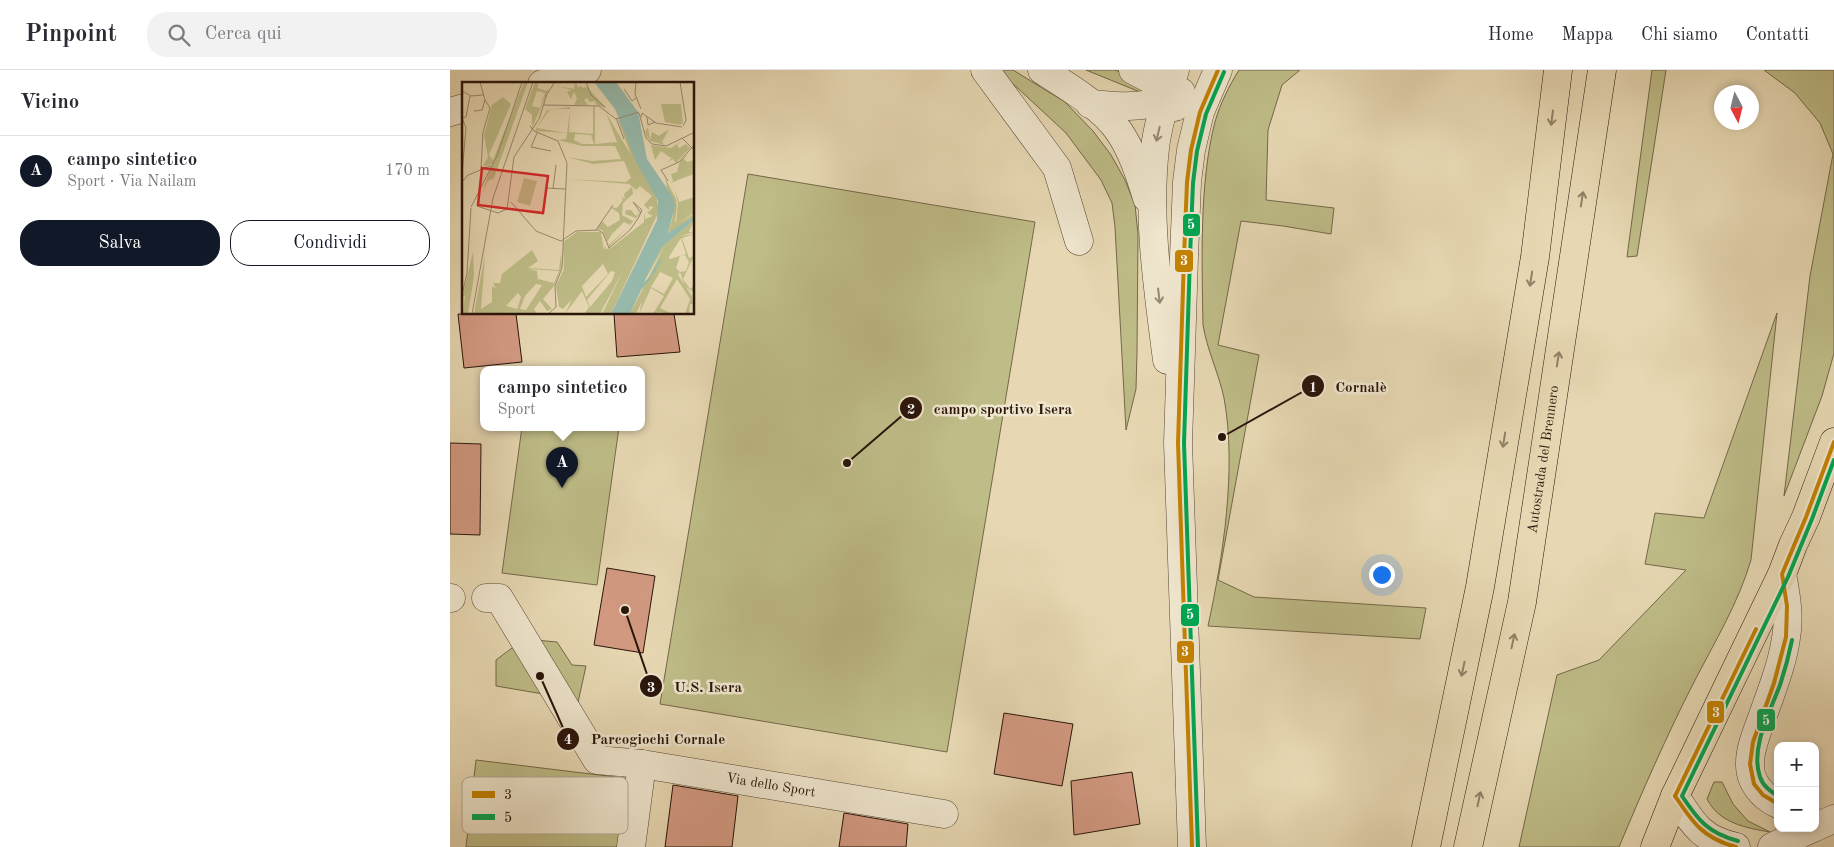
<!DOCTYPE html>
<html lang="it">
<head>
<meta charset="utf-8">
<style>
  :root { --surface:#fff; --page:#f2f2f3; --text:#2b2b33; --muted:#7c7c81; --line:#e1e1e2; --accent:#111827 }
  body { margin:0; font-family:"Old Standard TT",serif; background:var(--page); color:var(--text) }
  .controls { position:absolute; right:15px; bottom:15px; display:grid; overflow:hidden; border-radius:10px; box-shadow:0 2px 8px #0003 }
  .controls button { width:45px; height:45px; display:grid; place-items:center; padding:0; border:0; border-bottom:1px solid var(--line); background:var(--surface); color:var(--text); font:25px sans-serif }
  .compass { position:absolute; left:1264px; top:15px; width:45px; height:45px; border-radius:50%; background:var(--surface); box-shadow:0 2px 8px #0003; rotate:173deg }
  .you { position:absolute; left:931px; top:504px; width:18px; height:18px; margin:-12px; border:4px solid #fff; border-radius:50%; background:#1a73e8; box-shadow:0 0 0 8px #1a73e833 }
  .badge { display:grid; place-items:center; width:32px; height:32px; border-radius:50%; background:var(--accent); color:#fff; font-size:16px; font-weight:700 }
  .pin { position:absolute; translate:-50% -41px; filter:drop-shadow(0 1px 2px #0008) }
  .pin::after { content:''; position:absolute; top:26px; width:18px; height:15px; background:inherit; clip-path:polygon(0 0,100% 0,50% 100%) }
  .popup { position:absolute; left:30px; top:296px; width:165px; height:65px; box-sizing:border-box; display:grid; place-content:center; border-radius:10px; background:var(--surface); filter:drop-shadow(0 1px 4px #0005); font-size:16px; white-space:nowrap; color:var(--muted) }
  .popup b { font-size:19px; color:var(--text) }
  .popup::after { content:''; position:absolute; left:50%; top:100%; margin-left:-10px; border:10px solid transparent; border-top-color:var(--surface) }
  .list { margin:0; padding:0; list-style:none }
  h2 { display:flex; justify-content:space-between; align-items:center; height:65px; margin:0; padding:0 20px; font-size:21px }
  h2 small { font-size:16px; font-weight:400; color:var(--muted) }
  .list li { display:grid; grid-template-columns:32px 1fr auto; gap:15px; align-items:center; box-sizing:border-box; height:70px; padding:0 20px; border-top:1px solid var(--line) }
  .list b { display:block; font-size:19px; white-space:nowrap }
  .list p { margin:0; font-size:16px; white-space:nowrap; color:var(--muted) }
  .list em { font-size:16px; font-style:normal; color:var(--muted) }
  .actions { display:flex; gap:10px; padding:15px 20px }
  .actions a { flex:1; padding:11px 0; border:1px solid var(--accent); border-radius:20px; text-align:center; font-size:18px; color:var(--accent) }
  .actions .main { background:var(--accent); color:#fff }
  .icon { flex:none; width:28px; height:28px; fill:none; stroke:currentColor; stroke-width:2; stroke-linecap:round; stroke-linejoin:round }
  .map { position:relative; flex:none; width:1384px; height:777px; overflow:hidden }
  header { display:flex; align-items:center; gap:30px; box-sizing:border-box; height:70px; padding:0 25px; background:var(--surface); border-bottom:1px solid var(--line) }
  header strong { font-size:24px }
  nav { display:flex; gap:28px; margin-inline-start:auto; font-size:18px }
  .search { width:350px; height:45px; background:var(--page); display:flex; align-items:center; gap:12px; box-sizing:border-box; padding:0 18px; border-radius:20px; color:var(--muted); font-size:19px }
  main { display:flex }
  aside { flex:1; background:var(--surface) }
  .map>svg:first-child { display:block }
  .green { fill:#bebc87; stroke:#746848 }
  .building { fill:#d39a82; stroke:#29140a }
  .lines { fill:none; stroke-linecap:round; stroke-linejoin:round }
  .minor-casing { stroke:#584534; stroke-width:29 }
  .major-casing { stroke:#29140a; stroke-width:29 }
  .highway-casing { stroke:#29140a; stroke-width:29 }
  .minor { stroke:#efe6ce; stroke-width:28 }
  .major { stroke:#e7d8b3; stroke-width:28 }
  .highway { stroke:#e7d8b3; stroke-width:28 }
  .bus-1-casing { stroke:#efe6ce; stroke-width:8 }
  .bus-2-casing { stroke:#efe6ce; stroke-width:8 }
  .bus-1 { stroke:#c48202; stroke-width:4 }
  .bus-2 { stroke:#00a651; stroke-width:4 }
  .oneway { stroke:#928067 }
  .oneway2 { stroke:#968876 }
  .labels { text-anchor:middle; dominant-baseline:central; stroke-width:5; stroke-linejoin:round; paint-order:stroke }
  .street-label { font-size:14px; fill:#29140a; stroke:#efe6ce }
  .inset-river { fill:none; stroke:#97baac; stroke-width:2.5 }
  .inset-road { fill:none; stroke:#9b8a6f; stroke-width:1 }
  .view { fill:#d62828; fill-opacity:0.15; stroke:#d62828; stroke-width:2.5 }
  .inset-edge { fill:none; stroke:#29140a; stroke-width:2.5 }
  .key { fill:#efe6ce; stroke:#b4a793; stroke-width:1 }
  .key-label { font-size:14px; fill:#29140a }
  .leader { fill:none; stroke:#29140a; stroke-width:2 }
  .callout-dot { fill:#29140a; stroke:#efe6ce; stroke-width:2 }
  .mark-label { font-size:15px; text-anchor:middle; font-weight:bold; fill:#fff }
  .callout-label { font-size:15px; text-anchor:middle; font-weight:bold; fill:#29140a; stroke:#efe6ce; stroke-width:5; stroke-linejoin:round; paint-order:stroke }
  .line-badge { stroke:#efe6ce; stroke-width:2 }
  .badge-label { font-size:14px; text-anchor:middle; font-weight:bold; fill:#fff }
</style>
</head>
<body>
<header>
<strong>Pinpoint</strong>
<div class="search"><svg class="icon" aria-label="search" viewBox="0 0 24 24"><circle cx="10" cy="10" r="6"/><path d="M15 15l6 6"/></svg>Cerca qui</div>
<nav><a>Home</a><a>Mappa</a><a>Chi siamo</a><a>Contatti</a></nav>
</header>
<main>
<aside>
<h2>Vicino<small></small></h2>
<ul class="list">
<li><span class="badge">A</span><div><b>campo sintetico</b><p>Sport · Via Nailam</p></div><em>170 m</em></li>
</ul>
<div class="actions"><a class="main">Salva</a><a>Condividi</a></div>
</aside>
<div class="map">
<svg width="1384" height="777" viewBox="0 0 1384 777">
  <rect width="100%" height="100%" fill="#e7d8b3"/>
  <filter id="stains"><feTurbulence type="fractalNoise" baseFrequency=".004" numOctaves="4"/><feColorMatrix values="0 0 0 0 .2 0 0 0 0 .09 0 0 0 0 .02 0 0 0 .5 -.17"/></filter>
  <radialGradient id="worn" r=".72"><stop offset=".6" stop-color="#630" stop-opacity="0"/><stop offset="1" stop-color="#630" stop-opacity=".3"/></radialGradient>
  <g class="green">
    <polygon points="550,0 563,0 615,32 643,61 661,85 675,110 685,135 688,164 687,283 686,319 676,360 665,157 662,133 651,110 616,63 561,12"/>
    <polygon points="636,0 665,0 704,14 690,22"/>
    <path d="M789,0H850L832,15L818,60L816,130L884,138L881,164L833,156L791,151L768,275L809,285L768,510L804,527L976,538L970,569L758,556C773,487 787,399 774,328C769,304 757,280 753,255C752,192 749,113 765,52C770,34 779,16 789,0Z"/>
    <polygon points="1202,0 1216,0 1187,186 1177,187"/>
    <polygon points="1314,0 1384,0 1384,283 1372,326 1334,426 1360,206 1383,84 1370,53 1345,23"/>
    <polygon points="298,104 585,152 497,682 210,634"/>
    <path d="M1327,243L1301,490C1288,534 1264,573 1243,614C1216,667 1192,722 1169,777H1069L1107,605L1149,590L1236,500L1195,494L1205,443L1254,448Z"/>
    <polygon points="72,357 169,357 147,515 52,503"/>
    <polygon points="74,569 107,572 122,595 136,596 123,655 109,654 99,625 46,616 46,590"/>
    <polygon points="26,690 182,709 174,777 16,777"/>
    <path d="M1264,712H1272L1283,734L1298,751L1320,762C1296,758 1269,753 1257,729Z"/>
  </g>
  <g class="building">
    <polygon points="8,244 66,244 72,292 14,298"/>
    <polygon points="164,244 224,244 230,282 167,287"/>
    <polygon points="0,373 31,374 30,465 0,464"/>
    <polygon points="157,498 205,506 193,583 144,575"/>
    <polygon points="554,643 623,654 612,716 544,704"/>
    <polygon points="682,702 690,754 624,765 621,711"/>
    <polygon points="223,715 288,726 282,777 215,777"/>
    <polygon points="394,743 458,754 456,777 389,777"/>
  </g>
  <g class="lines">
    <defs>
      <g id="minor">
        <polyline points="535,0 607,98 629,171"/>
        <path d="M592,0C617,16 651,36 668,60C682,80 690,105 697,128"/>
        <polyline points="683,0 704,11 725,37"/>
        <polyline points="92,14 137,0"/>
        <path d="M640,34C661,36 683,38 704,33C713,31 722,25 731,22"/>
        <polyline points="0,42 14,38"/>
        <path d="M717,290C708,219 697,149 705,78C708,52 717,24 725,0"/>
        <polyline points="0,528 1,528"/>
        <path id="s1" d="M36,528H49L147,690L192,694L494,744"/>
        <path d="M1225,726C1244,755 1251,769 1286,777"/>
        <path d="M1328,734C1312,727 1299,711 1300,693C1300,678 1307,662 1312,648C1321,622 1332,596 1336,568C1340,547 1336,525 1332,504"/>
        <polyline points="1365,757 1384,749"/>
        <polyline points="181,777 192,694"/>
        <polyline points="742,777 728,373 734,187 737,112 741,80 750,42 768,0"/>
        <polyline points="1322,777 1363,758"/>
      </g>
      <polyline id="major" points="1205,777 1225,726 1332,504 1343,475 1356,447 1384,372"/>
      <g id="highway">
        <polyline points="976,777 1030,517 1085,187 1108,0"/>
        <path id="s2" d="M1018,777L1072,532L1152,0"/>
      </g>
    </defs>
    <use href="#minor" class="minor-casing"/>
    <use href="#major" class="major-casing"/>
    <use href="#highway" class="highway-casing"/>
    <use href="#minor" class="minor"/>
    <use href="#major" class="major"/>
    <use href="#highway" class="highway"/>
    <defs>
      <g id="bus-1">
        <polyline points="1225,726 1306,559"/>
        <path d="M1225,726C1243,753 1253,768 1286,777"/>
        <polyline points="1328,734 1313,725 1304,714 1300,694 1303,672 1324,613 1336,567 1337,536 1332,504 1356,447 1384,372"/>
        <polyline points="742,777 728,373 734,187 737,112 741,80 750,42 768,0"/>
      </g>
      <g id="bus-2">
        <path d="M1328,726C1320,721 1313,716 1310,707C1300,678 1320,642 1330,615C1335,600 1339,585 1342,570"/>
        <path d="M1288,771C1258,763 1248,750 1232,726L1338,507L1362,449L1384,390"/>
        <polyline points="748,777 734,373 740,187 743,113 747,81 756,44 774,2"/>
      </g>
    </defs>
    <use href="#bus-1" class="bus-1-casing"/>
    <use href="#bus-2" class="bus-2-casing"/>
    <use href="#bus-1" class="bus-1"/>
    <use href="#bus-2" class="bus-2"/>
  </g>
  <defs><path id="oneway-shaft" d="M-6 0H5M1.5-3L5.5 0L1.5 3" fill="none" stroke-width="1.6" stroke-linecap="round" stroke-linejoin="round" transform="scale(1.25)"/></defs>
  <g class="oneway">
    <use href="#oneway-shaft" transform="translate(1102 48) rotate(97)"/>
    <use href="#oneway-shaft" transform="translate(1132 129) rotate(-81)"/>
    <use href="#oneway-shaft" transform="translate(1081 209) rotate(99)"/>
    <use href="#oneway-shaft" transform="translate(1108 289) rotate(-81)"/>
    <use href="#oneway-shaft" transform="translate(1054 370) rotate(99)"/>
    <use href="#oneway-shaft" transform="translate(1063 571) rotate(-78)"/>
    <use href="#oneway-shaft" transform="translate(1013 599) rotate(102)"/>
    <use href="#oneway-shaft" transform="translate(1029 729) rotate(-78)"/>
  </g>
  <g class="oneway2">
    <use href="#oneway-shaft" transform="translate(708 64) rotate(103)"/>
    <use href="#oneway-shaft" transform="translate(709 226) rotate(83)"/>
  </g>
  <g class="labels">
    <g class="street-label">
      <text stroke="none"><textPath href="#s2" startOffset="395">Autostrada del Brennero</textPath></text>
      <text stroke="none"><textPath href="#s1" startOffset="378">Via dello Sport</textPath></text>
    </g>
  </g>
  <g transform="translate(12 12)">
    <rect width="232" height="232" fill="#e7d8b3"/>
    <path d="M62,0H66L32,96L26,99L20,112L30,82L24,85L21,83L26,75L22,53L30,23L41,15L49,22L27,73L31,78ZM73,0H76V6L84,9L87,7L70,46V33L63,27ZM75,9L83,11L78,26L70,24ZM113,0L117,6L118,3L121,6L125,5L144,26L133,22L134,19L127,20L126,16L122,18L126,23H112L115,17L112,9L109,17L105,10L110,8L94,4L112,7ZM199,22H219L221,41L218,43L203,40ZM131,24H133V62L155,60L144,31L169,73L156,38L158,37L174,78L193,110L197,129L149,232H140L162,187L138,232H122L127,225L120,209L103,232L110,217L101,227L97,225L94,204L102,187L101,160L115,150H139L142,169L143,163L144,167L149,166L182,140V130L183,137L191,134L185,131L192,125L187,124V128L182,123L190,114L178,104L174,108L167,102L105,97L164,100L169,96L162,79L131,82L105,75L130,79L159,77L153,64H120L96,58L104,57L105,51L73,49L85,28L108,25L107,50L131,52ZM88,27H108L105,51L75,46ZM113,52L129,53L132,62H120L112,58ZM141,182L146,192L124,215L120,204ZM149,189L153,190L150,199L128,225L125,218ZM186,45L188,58L190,50L197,54L207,47L200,60L203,63L188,59L185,55L183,49ZM219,59L215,63L217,66L224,62L228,66L214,81L211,77L206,80L212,74L209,76L199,69L193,78L189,63L209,66ZM226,72L222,77L225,80L232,78V92L208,101L211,99L209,92L215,90L218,79ZM62,96L75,99L68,124L55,120ZM203,96L214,117L215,124L213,139L214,141L216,122L213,108L217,120L232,115V131L215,142L232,132V135L206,152L211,134ZM170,105L171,112L161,121L160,133L171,139L174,136L163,132L164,128H169L174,134L177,132L174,127L178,132L147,165L141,149L135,146L140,139L146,145L158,138L157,131L148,125L155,126L161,118L159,115L152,121L159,115L163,117L162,112ZM162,140L168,143L147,163L145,160L150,152ZM232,138L227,150H232L218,154L232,152L220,156L227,176L232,174L221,197L228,207L232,204L231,210L223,204L218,190L216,193L230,214L231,222H228L227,232H223L228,217L215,197L198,226L210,232L196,230L191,232L202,214L189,206L177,232L180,219L174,232H168L203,163L183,198L200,165ZM219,156L224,172L208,177L207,175ZM223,173L227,180L224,189L218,190L214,186L218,174ZM198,190L211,196L202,212L189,205ZM70,168L76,179L66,186L97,188L99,171L100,184L92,204L81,217L90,227L85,229L78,219L72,227L75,232H12L23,173L19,227L30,220V204L34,207L31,201H38L40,192ZM67,187L97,189L92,201L76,197L75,189ZM74,202L80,203L64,228L58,227L63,214ZM56,211L59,215L55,227L44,224ZM11,170L12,194L6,232H1L3,213L0,216Z" fill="#bebc87" fill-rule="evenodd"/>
    <path d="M132,0H154L176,30L185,77L211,115L213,124L206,151L232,135V138L200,165L182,200L190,193L189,196L179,208L168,232H149L195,138L196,119L174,80L153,27Z" fill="#97baac"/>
    <path class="inset-river" d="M190,193L199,177"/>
    <path class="inset-road" d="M124,0L129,13L143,25M174,0L173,12L179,27M218,0L224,38L221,44M162,7L170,19L174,16M0,9L9,14L21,13M81,23L137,24L154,37L177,30M12,29L20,28L23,18L18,0M177,31L184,56L190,62L204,64L233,50M179,35L180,31L194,41L220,45M185,35L186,43L193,40M0,36L4,46L0,92M0,36L4,35L8,14M154,36L162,57M68,44L72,49L96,59L105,81L100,186L93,204L94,225L86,232M75,51L69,65L89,69M220,56L233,69M19,88L21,50L28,26L23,18M206,99L199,88L217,80L233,62M0,100L6,93L29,84M84,106L103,107M91,107L94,83M49,120L74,149L99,159M15,124L36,131L45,127L52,75L77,37L85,12L93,0M9,125L35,74L60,0M134,148L151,123M99,159L114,149L136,148L141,151L147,166L168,148L177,135L179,130L180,129L179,127L171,120L179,131M0,213L5,191L9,126M10,232L31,116L71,0"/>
    <path class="view" d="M20,86L86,94L81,131L16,123Z"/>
    <rect width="232" height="232" class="inset-edge"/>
  </g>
  <rect x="12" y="707" width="166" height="57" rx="8" class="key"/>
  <rect x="22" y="721" width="23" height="7" fill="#c48202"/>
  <rect x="22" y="744" width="23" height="6" fill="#00a651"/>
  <g class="key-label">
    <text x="54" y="729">3</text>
    <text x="54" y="752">5</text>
  </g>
  <path class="leader" d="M772 367L863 316M397 393L461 338M175 540L201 616M90 606L118 669"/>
  <g class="callout-dot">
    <circle cx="772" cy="367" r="5"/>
    <circle cx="397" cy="393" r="5"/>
    <circle cx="175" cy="540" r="5"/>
    <circle cx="90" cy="606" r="5"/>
    <circle cx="863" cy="316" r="12"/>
    <circle cx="461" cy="338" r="12"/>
    <circle cx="201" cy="616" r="12"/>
    <circle cx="118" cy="669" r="12"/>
  </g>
  <g class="mark-label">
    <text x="863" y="322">1</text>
    <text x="461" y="344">2</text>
    <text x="201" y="622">3</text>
    <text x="118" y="674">4</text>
  </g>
  <g class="callout-label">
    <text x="911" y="322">Cornalè</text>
    <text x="553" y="344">campo sportivo Isera</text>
    <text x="258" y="622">U.S. Isera</text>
    <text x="208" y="674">Parcogiochi Cornale</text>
  </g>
  <g class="line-badge">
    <rect x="732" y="143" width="19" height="24" rx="5" fill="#00a651"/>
    <rect x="724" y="179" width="20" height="24" rx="5" fill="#c48202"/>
    <rect x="730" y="533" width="20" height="24" rx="5" fill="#00a651"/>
    <rect x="726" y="570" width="19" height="24" rx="5" fill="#c48202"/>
    <rect x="1256" y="630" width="19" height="24" rx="5" fill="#c48202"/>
    <rect x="1306" y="638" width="20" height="24" rx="5" fill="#00a651"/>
  </g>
  <g class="badge-label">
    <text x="741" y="159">5</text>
    <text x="734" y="195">3</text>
    <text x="740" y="549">5</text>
    <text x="735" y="586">3</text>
    <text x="1266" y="647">3</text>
    <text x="1316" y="655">5</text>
  </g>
  <rect width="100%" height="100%" filter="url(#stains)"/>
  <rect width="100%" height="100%" fill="url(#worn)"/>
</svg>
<div class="controls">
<button>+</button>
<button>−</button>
</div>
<svg class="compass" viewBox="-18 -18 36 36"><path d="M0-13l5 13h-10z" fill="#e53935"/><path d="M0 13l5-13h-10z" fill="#7c7c81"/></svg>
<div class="you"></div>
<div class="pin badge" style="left:112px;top:418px">A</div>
<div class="popup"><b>campo sintetico</b>Sport</div>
</div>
</main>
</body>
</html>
